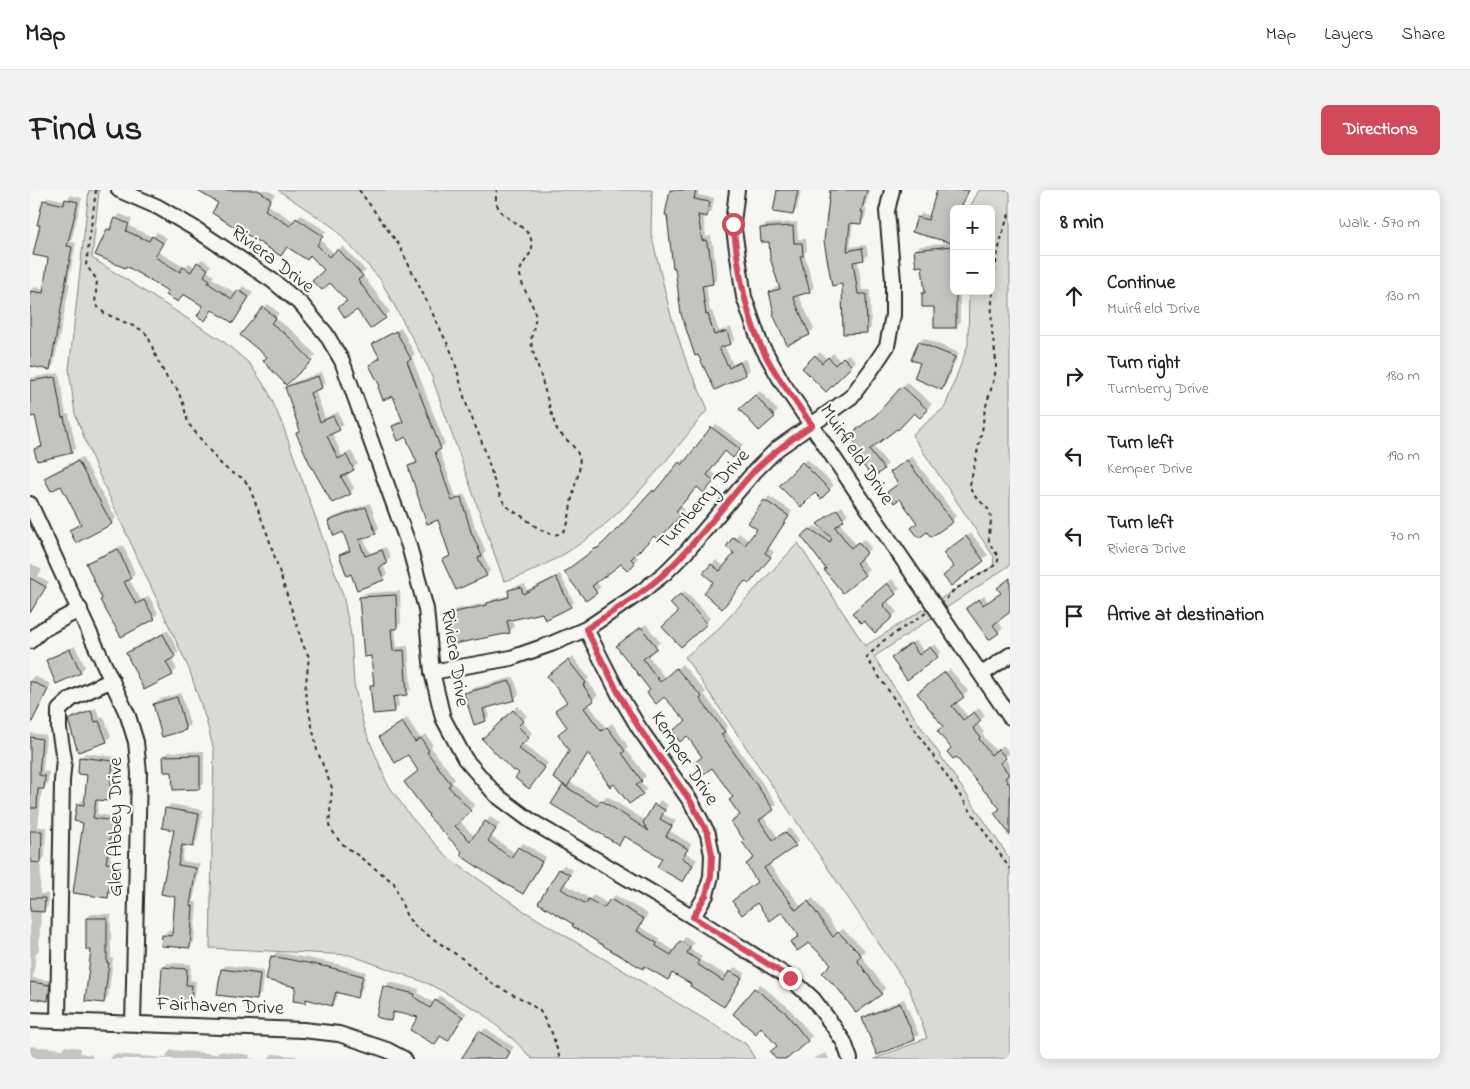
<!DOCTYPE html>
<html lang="en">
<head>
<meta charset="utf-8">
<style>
  :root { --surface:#fff; --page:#f2f2f2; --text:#202124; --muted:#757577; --line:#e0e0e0; --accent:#d1495b }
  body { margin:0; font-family:"Indie Flower",sans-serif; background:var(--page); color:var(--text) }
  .controls { position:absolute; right:15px; top:15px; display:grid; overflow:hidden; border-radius:8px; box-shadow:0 2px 12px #0003 }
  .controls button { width:45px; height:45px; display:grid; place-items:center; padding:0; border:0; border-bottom:1px solid var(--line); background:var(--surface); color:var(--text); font:25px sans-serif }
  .stop { position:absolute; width:15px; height:15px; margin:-11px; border:4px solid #d1495b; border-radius:50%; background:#fff }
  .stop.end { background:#d1495b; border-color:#fff; box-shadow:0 1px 5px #0008 }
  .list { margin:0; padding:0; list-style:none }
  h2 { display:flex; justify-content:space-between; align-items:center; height:65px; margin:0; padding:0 20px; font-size:21px }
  h2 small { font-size:16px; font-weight:400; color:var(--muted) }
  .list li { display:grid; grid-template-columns:32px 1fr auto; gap:15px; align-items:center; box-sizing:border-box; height:80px; padding:0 20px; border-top:1px solid var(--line) }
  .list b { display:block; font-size:19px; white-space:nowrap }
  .list p { margin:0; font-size:16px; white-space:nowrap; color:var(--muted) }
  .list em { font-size:16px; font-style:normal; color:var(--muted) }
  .icon { flex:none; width:28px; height:28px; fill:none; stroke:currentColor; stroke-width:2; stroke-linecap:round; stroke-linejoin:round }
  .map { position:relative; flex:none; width:980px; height:869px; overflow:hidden; border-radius:8px }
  header { display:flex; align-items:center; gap:30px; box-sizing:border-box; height:70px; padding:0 25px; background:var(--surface); border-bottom:1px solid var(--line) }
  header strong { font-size:24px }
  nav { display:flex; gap:28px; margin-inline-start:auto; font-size:18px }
  .intro { display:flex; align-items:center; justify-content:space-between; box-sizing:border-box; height:120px; padding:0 30px }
  h1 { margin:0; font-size:35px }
  .button { padding:12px 22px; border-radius:8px; background:var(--accent); color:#fff; font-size:18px; font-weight:700 }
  main { display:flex; gap:30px; padding:0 30px }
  aside { flex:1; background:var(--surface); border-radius:8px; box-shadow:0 2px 12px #0003 }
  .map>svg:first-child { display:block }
  .green { fill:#d9d9d5; stroke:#828280 }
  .shadow { fill:#0003 }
  .building { fill:#c3c3c0; stroke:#2b2b2b }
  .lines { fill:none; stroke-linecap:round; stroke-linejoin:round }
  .minor-casing { stroke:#2b2b2b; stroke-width:18 }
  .path { stroke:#2b2b2b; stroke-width:2; stroke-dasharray:4 4; stroke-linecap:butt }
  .minor { stroke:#f6f6f2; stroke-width:14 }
  .route { stroke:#d1495b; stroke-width:6 }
  .labels { text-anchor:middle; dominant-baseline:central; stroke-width:4.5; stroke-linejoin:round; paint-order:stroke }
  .street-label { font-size:20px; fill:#2b2b2b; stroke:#f6f6f2 }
</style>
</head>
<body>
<header>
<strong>Map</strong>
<nav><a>Map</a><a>Layers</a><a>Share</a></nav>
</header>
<div class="intro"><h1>Find us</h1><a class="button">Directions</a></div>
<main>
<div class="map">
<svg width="980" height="869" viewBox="0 0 980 869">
  <rect width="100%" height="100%" fill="#f6f6f2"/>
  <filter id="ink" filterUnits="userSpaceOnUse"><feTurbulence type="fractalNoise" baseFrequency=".02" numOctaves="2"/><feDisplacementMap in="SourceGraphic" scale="10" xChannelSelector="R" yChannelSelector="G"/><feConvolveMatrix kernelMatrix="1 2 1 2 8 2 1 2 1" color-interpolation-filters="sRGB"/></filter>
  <g filter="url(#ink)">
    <g class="green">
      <polygon points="59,0 69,0 62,68 193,151 220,174 238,201 253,236 313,405 321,445 324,494 334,537 357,593 381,627 417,667 494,721 716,854 725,869 502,869 486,852 449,821 399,794 320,765 180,758 184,561 177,533 159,479 66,278 45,224 39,180"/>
      <path d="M248,0H622L621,43L640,122L657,174L678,219C631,277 585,340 516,374C502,381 489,388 474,391L399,179L350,89L303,37Z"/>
      <polygon points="949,0 980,0 980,375 844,467 980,669 980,869 844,869 897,848 879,798 655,467 688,439 768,353 835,456 963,376 964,367 882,245 915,217 938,155 939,101 961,101 961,19 939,19"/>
    </g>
    <g class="shadow">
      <polygon points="174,0 237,0 245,4 238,15 265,32 271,25 296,41 291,50 304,64 313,56 336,81 332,84 360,122 341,137 327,118 309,117 318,110 296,79 281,64 277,69 258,56 250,65"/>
      <polygon points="641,0 669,0 668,5 684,8 682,21 677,25 673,25 676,47 681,46 682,55 683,54 687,89 682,93 676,94 680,121 682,121 689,141 695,139 699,152 701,152 694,155 703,174 715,169 720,179 716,184 686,198"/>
      <polygon points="748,0 771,0 767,19 763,24"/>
      <polygon points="800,0 840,0 835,18 837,18 835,28 831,33 823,32 820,57 836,55 838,65 833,69 828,70 832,100 840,100 841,138 836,142 813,93 800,6 799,6"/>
      <polygon points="908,0 940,0 936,6 932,19 924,19 924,49 921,52 888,28 892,23 900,26"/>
      <polygon points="41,5 52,8 41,52 46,53 38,93 40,93 24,174 20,179 0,170 0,106 1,101 5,97 15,99 18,81 16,80 19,68 11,34 14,11 19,7 36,11"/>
      <polygon points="90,24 102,29 99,36 123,47 127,42 137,48 128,62 155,77 159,73 165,77 172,69 181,75 177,81 184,86 182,88 207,104 213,96 223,102 207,127 203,132 183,119 174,130 175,116 154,103 148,110 140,100 97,75 67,65 78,39"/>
      <polygon points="767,32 768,49 776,49 777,61 774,63 784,97 779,101 768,104 784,139 779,144 740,102 745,98 750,96 741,50 731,38 736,34"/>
      <polygon points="924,52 924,101 930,101 930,132 926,137 893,103 896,101 893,74 885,60 890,56"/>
      <polygon points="238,114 249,123 245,128 264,142 286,165 256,193 239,167 234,118"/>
      <polygon points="701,137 705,149 702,152 697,139"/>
      <polygon points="371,138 385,164 382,167 415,254 409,259 426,307 435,304 445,337 456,361 453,364 460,381 456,385 413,370 421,364 409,328 380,276 387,271 377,245 363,236 368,232 373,230 364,204 351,195 340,175 351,167 344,154 348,150"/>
      <polygon points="894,148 929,163 916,194 911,198 891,173 882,169 889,152"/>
      <polygon points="790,162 797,169 803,163 810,171 818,164 826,171 796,200 774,178"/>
      <polygon points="292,182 296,193 291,197 285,200 295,228 308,222 314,235 302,242 312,266 321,261 328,274 316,283 324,298 320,303 267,243 271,239 256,197 261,193"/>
      <polygon points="29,183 36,224 39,224 46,258 42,262 5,260 13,254 6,225 0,224 0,188"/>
      <polygon points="877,192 902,214 890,226 884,221 843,256 858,274 853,278 821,258 827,253 825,241 850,222"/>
      <polygon points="730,201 748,221 729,239 711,219"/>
      <polygon points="686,234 713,254 707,262 695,260 680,280 687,286 678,297 667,296 650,316 654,320 633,344 624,345 605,364 608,368 598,379 591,372 566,392 571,397 556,409 540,378 571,354 572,356 624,301 628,297 629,298 650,273 654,269 657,271"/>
      <polygon points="882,266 926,326 922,331 888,333 869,293 866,278"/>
      <polygon points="52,267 86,328 82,333 46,351 41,340 52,332 31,295 16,288 20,284"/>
      <polygon points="777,269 804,295 791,307 785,301 751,296"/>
      <polygon points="739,306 762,321 739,358 744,362 724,388 685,392 674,383 686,370 695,377 706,363 698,357 709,343 719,351 728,338 735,311"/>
      <polygon points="340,313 349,338 345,342 333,347 340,363 356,357 361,368 353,374 357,385 353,389 322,382 310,365 315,361 320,359 314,341 300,331 304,327"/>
      <polygon points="812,316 818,324 809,332 826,355 834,349 841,358 830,368 839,379 813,401 797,379 777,342 785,336 797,343 794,329"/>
      <polygon points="941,343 958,365 921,394 926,377 919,359"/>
      <polygon points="93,355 105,383 99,389 111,410 119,406 128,423 124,428 74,409 57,374 62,369"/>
      <polygon points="0,373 12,380 8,386 19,392 3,416 0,415"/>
      <polygon points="530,384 544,412 540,416 482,429 484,437 479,442 418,424 423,420 460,412 463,409 480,405 479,401 484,396 495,394 497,400"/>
      <polygon points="862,389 870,398 857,410 867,422 845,442 828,418"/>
      <polygon points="980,389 980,419 967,430 973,438 968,442 942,414 954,406 958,412 972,402"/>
      <polygon points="370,401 371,433 365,438 367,457 378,456 381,499 376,504 368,505 369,516 364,521 341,495 345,492 342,464 331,407 335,403"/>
      <polygon points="655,401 680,428 676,433 650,422 642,413"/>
      <polygon points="616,434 630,452 617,464 635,488 652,474 676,502 674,504 698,536 695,540 747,614 733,626 748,647 760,638 769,651 739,674 771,716 783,708 808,743 813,739 835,760 831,765 855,798 851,803 802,774 779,751 766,748 770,745 753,720 728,712 703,711 729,691 725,668 716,650 711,625 705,607 657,531 635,505 622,500 592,451"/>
      <polygon points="138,440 149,462 141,468 147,479 142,484 97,463 102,459"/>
      <polygon points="886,450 894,462 905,454 911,462 907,466 867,463"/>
      <polygon points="45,456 55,477 50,482 17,470 22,466"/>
      <polygon points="543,467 559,488 557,490 568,505 558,513 576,538 582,533 598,556 596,559 616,586 610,591 617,599 612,603 559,562 540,592 572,611 576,607 578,607 616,631 630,610 638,615 633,624 646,631 640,641 661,654 656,663 667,670 653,691 633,668 595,646 589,654 523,613 535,594 541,561 538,537 526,520 538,511 523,481"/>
      <polygon points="920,479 938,501 926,511 938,527 949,518 955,526 947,533 954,542 952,544 966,561 973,555 980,563 974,568 980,575 980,648 976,643 978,640 971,618 922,558 914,536 893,499"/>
      <polygon points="4,486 21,494 9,520 5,524 0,522 0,490"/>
      <polygon points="484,487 489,504 485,509 457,516 460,526 455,530 436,504 440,499"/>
      <polygon points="151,503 160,534 156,539 133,545 124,515 128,510"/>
      <polygon points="488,516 497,526 492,531 502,543 492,553 518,573 503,593 454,549"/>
      <polygon points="66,518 70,528 74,527 81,546 76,551 39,530 44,526"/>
      <polygon points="377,528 390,548 396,544 403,555 401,557 425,589 422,592 445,615 429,630 445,647 460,627 470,634 461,646 485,663 493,653 516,667 497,698 493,703 434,662 389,581 378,563 350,548"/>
      <polygon points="0,543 16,545 13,581 19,582 18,594 12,598 8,637 16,637 15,667 11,671 10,704 18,704 18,716 14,721 11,720 9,760 6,763 3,788 24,791 22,805 17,809 0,807"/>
      <polygon points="174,561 174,593 170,598 143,581 135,566 139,562"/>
      <polygon points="55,563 87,567 83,605 79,610 69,609 67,624 87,627 80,669 86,670 82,702 78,706 48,614 53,610 56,610 58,584 51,568"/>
      <polygon points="141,614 173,620 167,651 163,656 155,654 152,671 170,674 163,712 167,712 164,752 160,757 133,746 137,741 144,741 146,706 146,639 136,619"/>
      <polygon points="534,675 543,680 535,694 560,709 564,705 578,714 585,705 618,724 610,737 631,749 629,751 645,761 655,747 664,753 660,759 672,766 670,770 698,786 705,777 715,783 699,811 694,815 643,782 638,789 510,712 530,679"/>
      <polygon points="61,724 81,724 81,768 83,769 78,807 74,812 57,728"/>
      <polygon points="247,762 303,773 336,782 331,802 327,806 309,802 306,810 302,815 278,809 275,812 267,796 237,790 242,766"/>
      <polygon points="138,773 161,774 160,790 166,791 165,806 160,810 133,777"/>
      <polygon points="196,775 234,780 231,804 226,809 192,779"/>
      <polygon points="359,792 389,799 388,803 404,813 410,806 437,823 418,850 411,846 405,854 390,827 366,821 365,825 360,829 355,797"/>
      <polygon points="730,794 759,818 782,846 755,869 747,869 748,856 732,836 704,824"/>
      <polygon points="874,809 889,845 884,849 834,828 838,824"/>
      <polygon points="455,838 484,857 476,869 432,869"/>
      <polygon points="0,856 33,859 35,856 51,858 50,863 62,865 62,869 0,869"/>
      <polygon points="141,860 186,864 189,861 220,865 219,868 227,869 80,869 84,864 136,868 137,864"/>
      <polygon points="796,863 799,869 782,869"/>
      <polygon points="242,864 266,866 266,869 238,869"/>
    </g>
    <g class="building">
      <polygon points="166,0 228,0 241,9 235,20 260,36 266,28 293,46 287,55 299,67 308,59 333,86 328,90 356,128 340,139 327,120 315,128 308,117 317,111 300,93 292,100 282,91 294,80 280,65 277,70 257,57 251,66 182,23 188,13"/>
      <polygon points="640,0 666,0 664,9 680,12 677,27 668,25 672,51 676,50 678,58 679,58 683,94 672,96 676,125 678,124 684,145 697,141 701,154 689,158 699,178 710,172 716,185 685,200 668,165 665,166 651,124 645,78 643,78 637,25 635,25"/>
      <polygon points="747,0 768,0 763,25 743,22"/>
      <polygon points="800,0 837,0 831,22 833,22 831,34 820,33 817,61 832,58 834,70 823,72 828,104 836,104 837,143 813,144 812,94 802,96 794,51"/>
      <polygon points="907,0 939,0 930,19 924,19 922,53 882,42 887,27 898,30"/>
      <polygon points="35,9 48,12 37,56 42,57 20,180 0,176 0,101 13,103 18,68 3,65 10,35 7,35 13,10 34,15"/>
      <polygon points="85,28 99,34 96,41 119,51 122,46 133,53 125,67 150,82 153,77 161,82 167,72 178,79 174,86 180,90 178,93 202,109 208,100 219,107 203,133 182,120 175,131 167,126 173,116 153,104 148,112 136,105 138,101 96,76 95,78 65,65 77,39 80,40"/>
      <polygon points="763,36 764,53 772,53 773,66 770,66 780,102 763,107 780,145 757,155 743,124 744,123 739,102 750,99 740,68 739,52 731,52 730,38"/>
      <polygon points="922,56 924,103 926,103 926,138 904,138 904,117 892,117 892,103 895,103 892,76 886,77 884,60"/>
      <polygon points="233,117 246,128 241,133 259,147 282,171 256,195 233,171 237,167 210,145"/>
      <polygon points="366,141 381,169 377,171 411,259 405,262 422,311 431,307 441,342 452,366 448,368 457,386 426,400 412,370 420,366 408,330 397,334 378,276 387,273 376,247 368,251 362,236 373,232 363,206 353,210 348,197 350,196 339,175 350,168 342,154"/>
      <polygon points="888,152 925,167 912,200 884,188 890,173 881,170"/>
      <polygon points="785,165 792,173 798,167 805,175 813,167 822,176 796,202 772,178"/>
      <polygon points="288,186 292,198 280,203 290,232 303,226 310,240 297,246 308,269 316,265 324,280 311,287 321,304 302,313 280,274 266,243 270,241 255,197"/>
      <polygon points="25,187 32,228 34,227 42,263 7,271 4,259 12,257 5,226 0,227 0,191"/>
      <polygon points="872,196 898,220 890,228 884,223 868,240 867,239 839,260 854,279 843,288 820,258 826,254 819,245 846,225"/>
      <polygon points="725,205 745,227 729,241 709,219"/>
      <polygon points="681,237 710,259 703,268 695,261 677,285 684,291 674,303 667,297 646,321 651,325 628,350 624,346 601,369 605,373 598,381 591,374 562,396 567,403 556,411 534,382 566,358 567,359 595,331 623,300 624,302 649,272 652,275"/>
      <polygon points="877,270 923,332 901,347 897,342 889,348 881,338 887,333 870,309 864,313 857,302 868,294 860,282"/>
      <polygon points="48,271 82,334 46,353 39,340 51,334 31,296 21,301 14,288"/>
      <polygon points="772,272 800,300 791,309 785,303 771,317 749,296"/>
      <polygon points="734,310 759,326 735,363 741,367 719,394 715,391 692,419 674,403 683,392 673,383 681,374 690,381 704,363 696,357 703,347 715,355 727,339 718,333"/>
      <polygon points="336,317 346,344 329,350 335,366 352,360 357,374 349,377 354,390 327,400 321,384 317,386 309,365 320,361 313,342 304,346 298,331"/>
      <polygon points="807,319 814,330 805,337 821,358 828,352 837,363 826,373 835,385 813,403 794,380 796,379 771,346 780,339 800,352 802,348 787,334"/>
      <polygon points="936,346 954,371 921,396 913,386 924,377 913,363"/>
      <polygon points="88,359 101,389 94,392 106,414 114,410 125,429 91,447 70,410 72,409 56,373"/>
      <polygon points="526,387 541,417 515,430 512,423 477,431 480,443 424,454 417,424 457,415 457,413 479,407 478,400 491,397 493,404"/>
      <polygon points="0,388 16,397 0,423"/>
      <polygon points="980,388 980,422 963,435 969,443 959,450 936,418 949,409 953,415 971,403 967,398"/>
      <polygon points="857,393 866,404 853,415 863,427 845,443 834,431 831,433 822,423"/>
      <polygon points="650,404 677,434 651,457 632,437 648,422 640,413"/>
      <polygon points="366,405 367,439 361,439 363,461 374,460 377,505 363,507 365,522 343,524 340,495 344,495 341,466 334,467 329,407"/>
      <polygon points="611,437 627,458 613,469 630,492 646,478 672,507 670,509 695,542 691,544 744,620 729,630 743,650 755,642 766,656 734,678 766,720 778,711 803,747 808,742 831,765 827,770 852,804 826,823 809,800 792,783 801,774 779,753 767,761 760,752 769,746 752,722 740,731 727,713 712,725 702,711 727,692 716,674 724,668 712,652 714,650 701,632 710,625 699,610 703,607 682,578 672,585 664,573 672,567 657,546 650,552 642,541 656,531 634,507 626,514 617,503 620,500 586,456"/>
      <polygon points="133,444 145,467 136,472 143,485 114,500 96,463"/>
      <polygon points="881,453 889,465 900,457 908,467 877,490 861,468"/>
      <polygon points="40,459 51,483 26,494 16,470"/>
      <polygon points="538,470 556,493 553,495 564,511 554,518 571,541 577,537 595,561 592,563 612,591 606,595 613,604 599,614 584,594 580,597 558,563 537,597 523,588 539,561 528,544 537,537 525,520 537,512 517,486"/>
      <polygon points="915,482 934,507 922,516 933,530 944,522 951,531 943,538 950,547 949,549 961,565 968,559 976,568 970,573 979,584 975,588 980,595 980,645 964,623 970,619 957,602 956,603 926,567 923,569 917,562 921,558 907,541 913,536 887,503"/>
      <polygon points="0,491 18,499 0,536"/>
      <polygon points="480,491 485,510 453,519 456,531 444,535 434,503"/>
      <polygon points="147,507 156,540 132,547 123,514"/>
      <polygon points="483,520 493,531 488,536 499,548 488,558 515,578 499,599 485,588 489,583 485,580 483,581 452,549"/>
      <polygon points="61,521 65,532 69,531 77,552 48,562 38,530"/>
      <polygon points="372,532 385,552 391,548 399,561 397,562 421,594 418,596 441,621 425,636 440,651 455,631 466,639 458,651 481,668 488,657 512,672 493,704 458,684 430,665 432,662 398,626 399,625 374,592 388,581 378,565 365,573 349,547"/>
      <polygon points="0,547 12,549 9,585 15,586 14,599 8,599 7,618 0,618"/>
      <polygon points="170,565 170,599 143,600 142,582 134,582 133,566"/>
      <polygon points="49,567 83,571 79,611 66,610 63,628 83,631 76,673 82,674 78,708 43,703 53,633 44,631 47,614 54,615 57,585 48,584"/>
      <polygon points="533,595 567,616 571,610 619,641 613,633 624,614 635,620 630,629 642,636 636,646 658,659 652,668 663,675 653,692 627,677 632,668 594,646 589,655 521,614"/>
      <polygon points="135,618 169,624 163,657 152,655 148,675 166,678 160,716 163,716 160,758 131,756 132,745 142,746 145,707 131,704 144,640 132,638"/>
      <polygon points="0,641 12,641 11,673 0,672"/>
      <polygon points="529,679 540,685 531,699 556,714 558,709 574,718 580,709 614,729 607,741 627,753 626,756 641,765 650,751 660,757 657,763 669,771 667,774 693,791 699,781 712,788 694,817 660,796 661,794 642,783 638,790 614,776 613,779 582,761 542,736 543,734 508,713"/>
      <polygon points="0,708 15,708 14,722 0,721"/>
      <polygon points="56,728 77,728 77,773 79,773 74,813 55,811 61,760 56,760"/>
      <polygon points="241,766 298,777 333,786 327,808 306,802 302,816 276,809 276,813 263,811 266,797 236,790"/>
      <polygon points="132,777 157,779 156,795 162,795 161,811 130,809"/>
      <polygon points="191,779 230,784 227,810 187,805"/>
      <polygon points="0,792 20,795 18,811 0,808"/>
      <polygon points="353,796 385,804 384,807 400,818 405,810 433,827 418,851 410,846 405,855 380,840 388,827 363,822 361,831 346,827"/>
      <polygon points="724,798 755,822 778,851 757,869 746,869 740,862 747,856 731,837 726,844 703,824"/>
      <polygon points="870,813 885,850 847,865 832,828"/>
      <polygon points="449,841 480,862 476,869 431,869"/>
    </g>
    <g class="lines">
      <defs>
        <g id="minor">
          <polyline points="89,0 128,17 164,38 243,91 272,115 296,144 312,171 379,356 396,419 402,482 413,528 435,569 466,605 501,631 663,727 760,788 783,809 801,833 814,852 820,869"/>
          <polyline points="707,0 703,33 714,107 730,153 752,192 980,527"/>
          <polyline points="0,314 98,526 106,552 109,583 103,833"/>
          <polyline points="556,439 590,506 609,538 661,612 678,644 682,665 681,686 676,705 663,727"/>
          <polyline points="0,451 12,440 50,419"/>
          <polyline points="402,482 481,468 521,454 556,439 611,402 635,383 657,361 725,281 747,259 821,207 841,180 857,156 863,125 863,90 857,21 862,0"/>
          <polyline points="952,484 980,465"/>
          <polyline points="0,830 273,840 309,844 357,860 374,869"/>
          <polyline points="28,831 32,591 34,569 29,539 29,520 41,509 82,490"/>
        </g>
      </defs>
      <use href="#minor" class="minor-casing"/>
      <g class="path">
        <polyline points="66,0 56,75 67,90 65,114 74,123 112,140 118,146 127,169 137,188 147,199 153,213 158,233 188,271 200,282 213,288 219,296 238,346 273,455 279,467 275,502 287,560 302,598 299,636 310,652 364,693 377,727 386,737 433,769 464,795 494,810 510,821 522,843 530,869"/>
        <path d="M329,0L369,55L420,159C427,176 430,193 435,210C441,228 450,245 456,264C460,276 467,305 475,314C480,320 487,323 493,327C503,334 525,355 536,338C540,331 540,313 543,304C545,292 552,279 549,267C547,256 532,248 526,238C520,219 515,201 510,183C507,174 504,166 502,157C499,145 507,135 505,123C502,111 491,97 490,84C490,72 504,65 502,53C498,29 459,31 467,0"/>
        <path d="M916,409L924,400L967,374L969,367C966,363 960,356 959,351C958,341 963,332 960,323C956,312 941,309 940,295L953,236C953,215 965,196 966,175C966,164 963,152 962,141C960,106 966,54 980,22"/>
        <polyline points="896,423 853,451 837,467 837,469 980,679"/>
      </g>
      <use href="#minor" class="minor"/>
    </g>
  </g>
  <g class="lines" filter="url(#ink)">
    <path class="route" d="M703,34C708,74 713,116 730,154C743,183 764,209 782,235C762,249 742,263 725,280C695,313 669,350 637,381C613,404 583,421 556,439L590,506L609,538L661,612L678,644L682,665L681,686L676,705L663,727L760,788"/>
  </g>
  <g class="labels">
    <g class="street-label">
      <text transform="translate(242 70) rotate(37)">Riviera Drive</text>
      <text transform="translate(826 265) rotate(56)">Muirfield Drive</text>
      <text transform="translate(674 310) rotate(-48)">Turnberry Drive</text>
      <text transform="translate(424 468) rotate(81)">Riviera Drive</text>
      <text transform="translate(654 569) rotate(57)">Kemper Drive</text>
      <text transform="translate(86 637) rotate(-90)">Glen Abbey Drive</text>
      <text transform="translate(190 817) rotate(2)">Fairhaven Drive</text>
    </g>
  </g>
</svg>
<div class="controls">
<button>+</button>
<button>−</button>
</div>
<div class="stop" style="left:703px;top:34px"></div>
<div class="stop end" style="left:760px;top:788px"></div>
</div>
<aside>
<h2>8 min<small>Walk · 570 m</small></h2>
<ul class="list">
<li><svg class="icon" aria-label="ahead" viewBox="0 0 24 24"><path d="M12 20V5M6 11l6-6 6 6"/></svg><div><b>Continue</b><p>Muirfield Drive</p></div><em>130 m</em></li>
<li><svg class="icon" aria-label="right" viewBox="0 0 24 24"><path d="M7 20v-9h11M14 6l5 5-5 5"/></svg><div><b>Turn right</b><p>Turnberry Drive</p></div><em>180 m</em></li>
<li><svg class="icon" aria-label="left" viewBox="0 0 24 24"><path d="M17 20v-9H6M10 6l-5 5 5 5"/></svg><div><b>Turn left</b><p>Kemper Drive</p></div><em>190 m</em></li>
<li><svg class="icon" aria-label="left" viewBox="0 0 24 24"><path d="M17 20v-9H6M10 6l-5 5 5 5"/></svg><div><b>Turn left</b><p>Riviera Drive</p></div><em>70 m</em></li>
<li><svg class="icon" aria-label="arrive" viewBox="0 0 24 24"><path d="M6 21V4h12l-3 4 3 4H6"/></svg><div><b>Arrive at destination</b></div></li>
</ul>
</aside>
</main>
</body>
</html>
